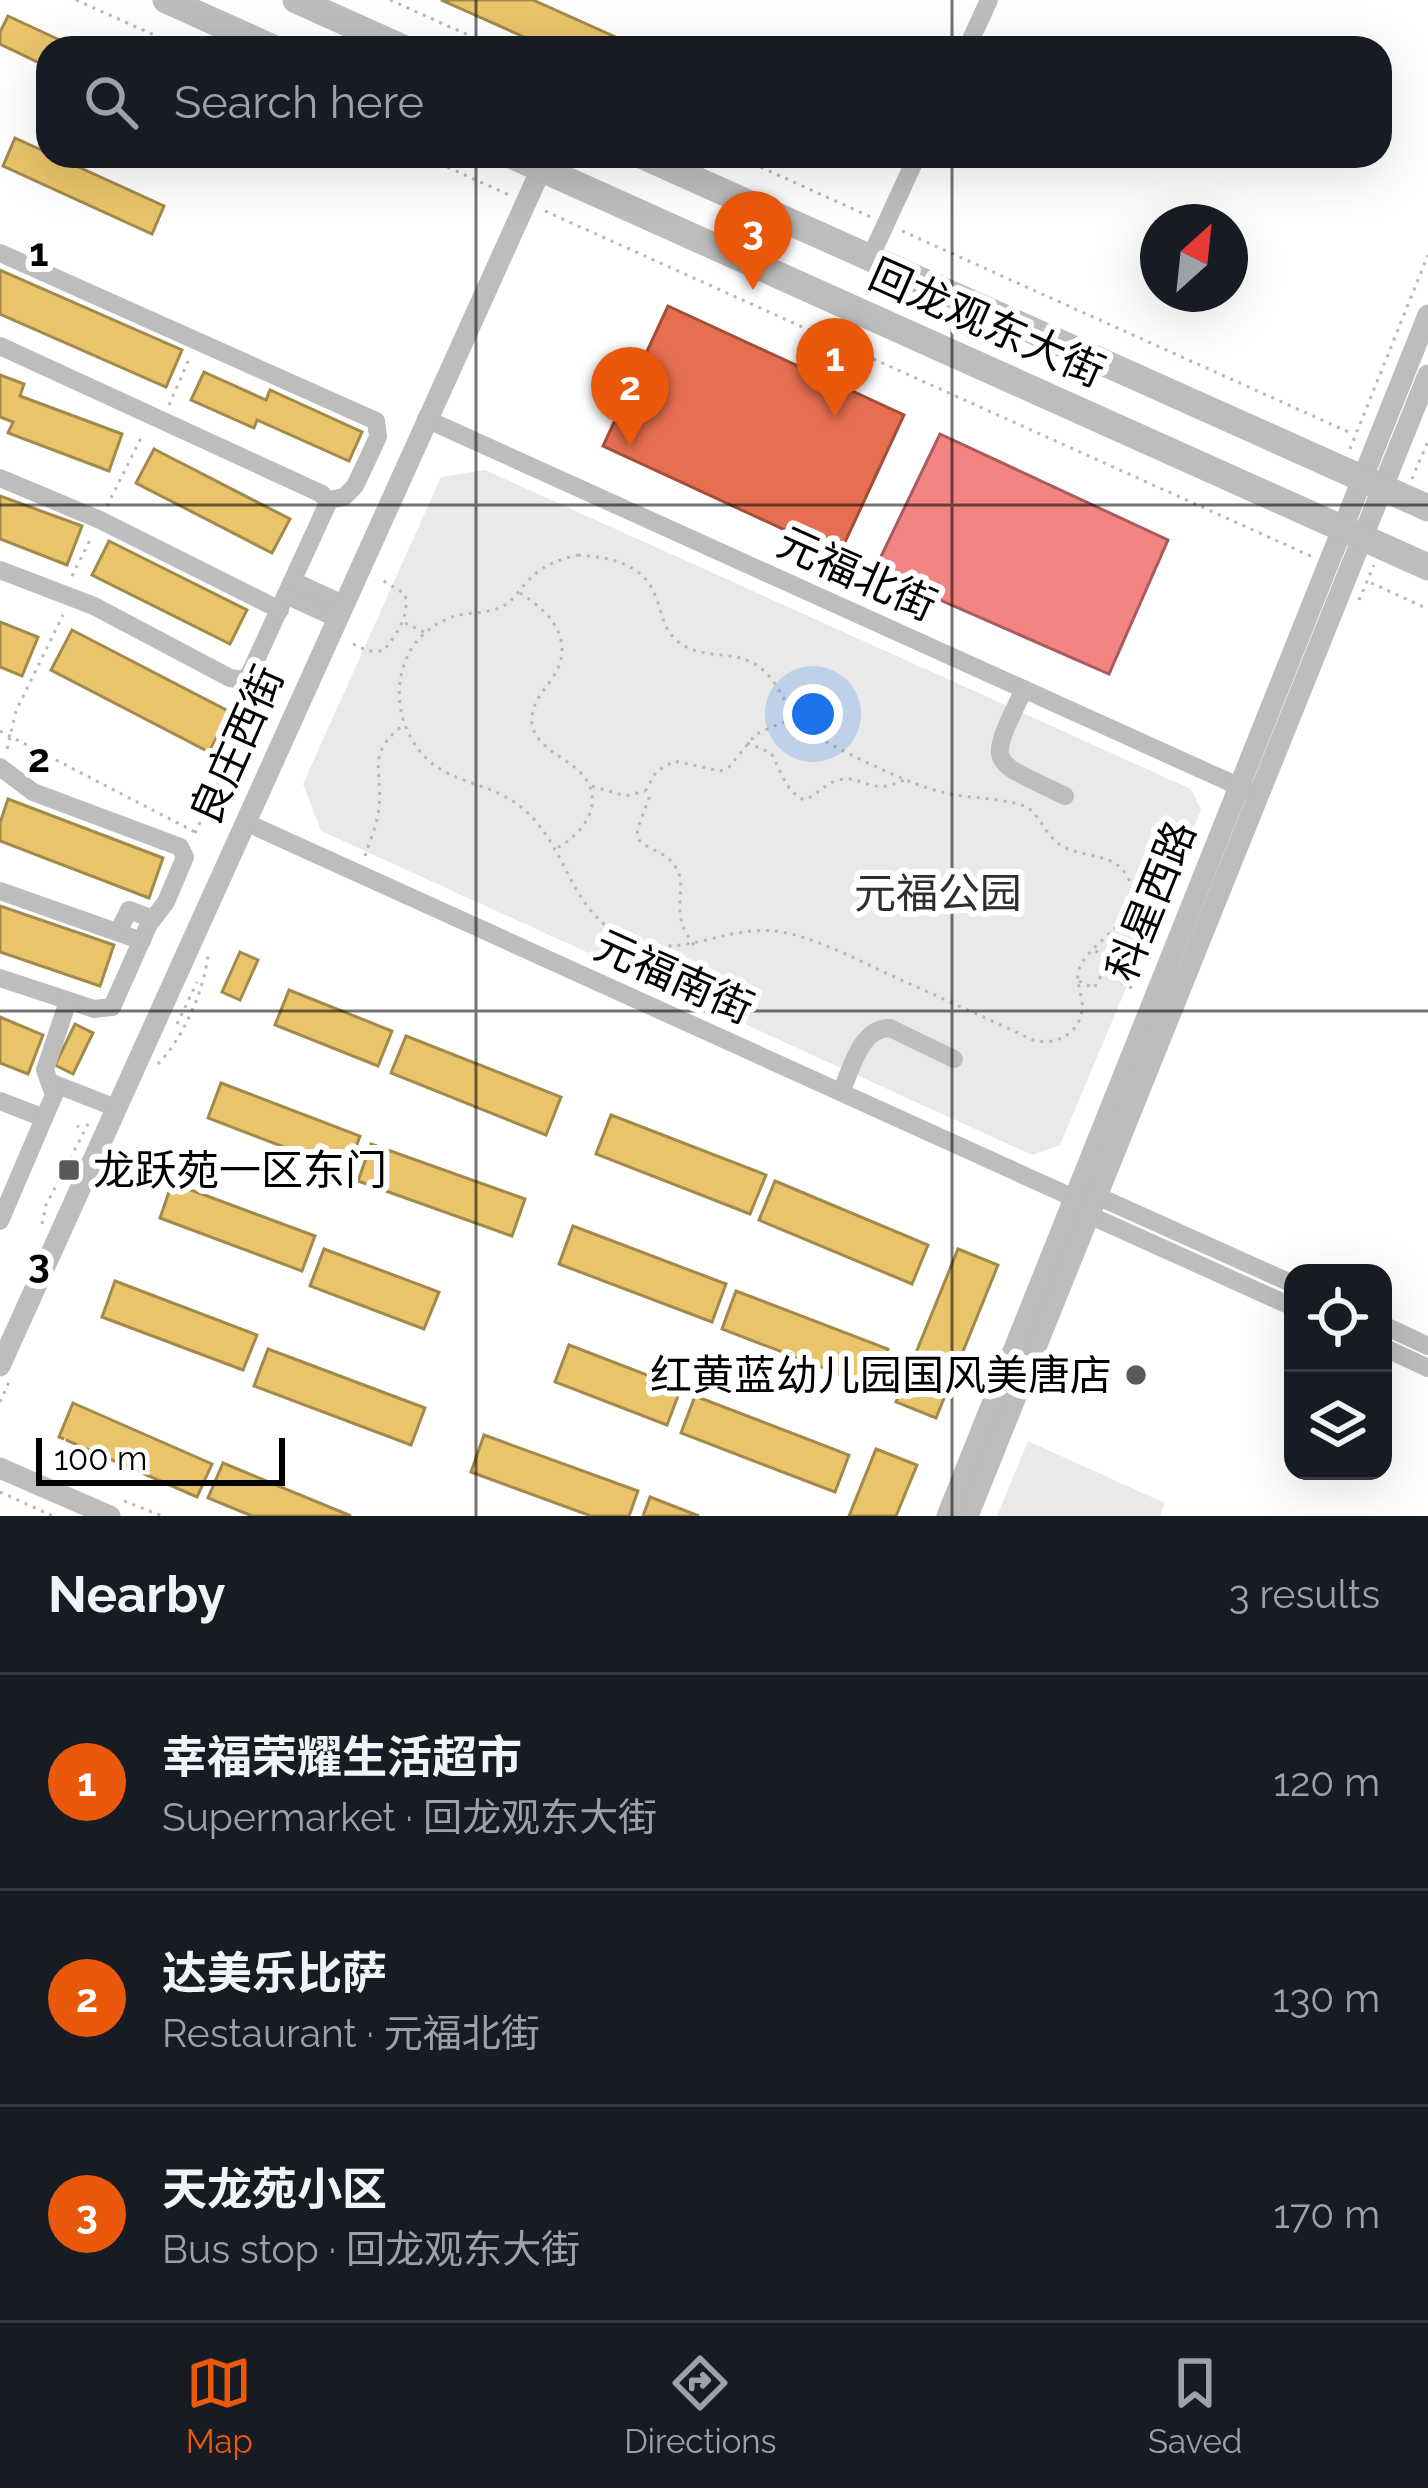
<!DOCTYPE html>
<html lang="en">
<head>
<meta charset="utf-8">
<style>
  :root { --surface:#171b24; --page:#242831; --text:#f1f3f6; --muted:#9ea1a6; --line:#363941; --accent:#ea580c }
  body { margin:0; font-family:Raleway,"Noto Sans SC",sans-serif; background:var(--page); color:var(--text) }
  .controls { position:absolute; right:36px; bottom:36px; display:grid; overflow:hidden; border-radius:24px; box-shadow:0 12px 48px #0002 }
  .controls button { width:108px; height:108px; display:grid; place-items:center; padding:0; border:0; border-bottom:3px solid var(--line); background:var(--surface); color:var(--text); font:60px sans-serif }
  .compass { position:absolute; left:1140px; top:204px; width:108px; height:108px; border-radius:50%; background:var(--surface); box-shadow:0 12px 48px #0002; rotate:27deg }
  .scale { position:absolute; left:36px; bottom:30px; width:249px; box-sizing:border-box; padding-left:12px; border:6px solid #000; border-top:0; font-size:33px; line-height:42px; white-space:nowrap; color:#000; -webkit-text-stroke:9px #fff; paint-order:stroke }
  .you { position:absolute; left:813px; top:714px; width:42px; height:42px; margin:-30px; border:9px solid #fff; border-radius:50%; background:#1a73e8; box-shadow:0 0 0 18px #1a73e833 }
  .badge { display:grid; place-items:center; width:78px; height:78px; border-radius:50%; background:var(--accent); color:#fff; font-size:39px; font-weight:700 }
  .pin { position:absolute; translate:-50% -99px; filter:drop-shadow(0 3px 6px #0008) }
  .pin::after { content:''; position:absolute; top:63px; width:42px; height:36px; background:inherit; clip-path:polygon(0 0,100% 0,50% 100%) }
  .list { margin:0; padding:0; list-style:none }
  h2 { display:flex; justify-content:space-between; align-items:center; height:156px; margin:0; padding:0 48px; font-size:51px }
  h2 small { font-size:39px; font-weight:400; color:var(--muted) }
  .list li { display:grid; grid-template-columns:78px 1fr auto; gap:36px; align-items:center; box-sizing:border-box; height:216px; padding:0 48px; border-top:3px solid var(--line) }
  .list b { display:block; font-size:45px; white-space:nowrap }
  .list p { margin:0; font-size:39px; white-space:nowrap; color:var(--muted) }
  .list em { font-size:39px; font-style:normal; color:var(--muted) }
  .icon { flex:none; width:66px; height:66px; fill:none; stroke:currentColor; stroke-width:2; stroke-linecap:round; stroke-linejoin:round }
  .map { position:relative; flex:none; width:1428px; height:1516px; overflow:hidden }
  .search { position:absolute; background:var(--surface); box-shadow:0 12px 48px #0002; left:36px; right:36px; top:36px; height:132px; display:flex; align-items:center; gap:30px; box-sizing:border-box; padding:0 42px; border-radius:36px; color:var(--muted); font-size:45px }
  .sheet { height:804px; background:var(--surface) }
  nav { display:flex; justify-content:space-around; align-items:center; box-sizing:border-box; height:168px; border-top:3px solid var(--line); background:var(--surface); font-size:33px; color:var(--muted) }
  nav a { display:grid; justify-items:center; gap:6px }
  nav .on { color:var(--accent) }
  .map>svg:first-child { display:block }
  .green { fill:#e9e9e9 }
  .homes { fill:#e9c46a; stroke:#a3894a; stroke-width:3 }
  .shops { fill:#e76f51; stroke:#a24e39; stroke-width:3 }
  .health { fill:#f28482; stroke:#a95c5b; stroke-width:3 }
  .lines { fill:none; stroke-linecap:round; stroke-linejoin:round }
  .path { stroke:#b8b8b8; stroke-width:3; stroke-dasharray:3 6; stroke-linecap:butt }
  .minor { stroke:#bdbdbd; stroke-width:18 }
  .tertiary { stroke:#bdbdbd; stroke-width:21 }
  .primary { stroke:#bdbdbd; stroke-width:27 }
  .grid { fill:none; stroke:#000; stroke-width:3; stroke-opacity:0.55 }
  .poi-dot { fill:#595959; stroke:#fff; stroke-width:4.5 }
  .labels { text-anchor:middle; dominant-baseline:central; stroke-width:12; stroke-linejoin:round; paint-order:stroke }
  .street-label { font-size:42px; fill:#000; stroke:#fff }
  .park-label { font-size:42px; fill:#2e2e2e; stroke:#fff }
  .poi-label { font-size:42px; fill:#000; stroke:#fff; text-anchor:start }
  .grid-label { font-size:39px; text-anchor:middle; font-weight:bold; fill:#000; stroke:#fff; stroke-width:12; stroke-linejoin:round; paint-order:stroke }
</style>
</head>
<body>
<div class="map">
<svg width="1428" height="1516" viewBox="0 0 1428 1516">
  <rect width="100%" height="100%" fill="#fff"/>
  <g class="green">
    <polygon points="485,470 1191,789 1201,810 1060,1145 1032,1155 321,831 303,784 441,477"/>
    <polygon points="1028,1441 1165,1503 1160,1516 997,1516"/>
  </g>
  <g class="homes">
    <polygon points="441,0 533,0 622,40 618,48 549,48"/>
    <polygon points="8,16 77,48 48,48 48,67 0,44 0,32"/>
    <polygon points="15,138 164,206 152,234 3,166"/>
    <polygon points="0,270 182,350 166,387 0,314"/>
    <polygon points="204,372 266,400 270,390 362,432 349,461 257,420 254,428 191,400"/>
    <polygon points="0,375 24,384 20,396 122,434 109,471 8,433 13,422 0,417"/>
    <polygon points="154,449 290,519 272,553 136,483"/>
    <polygon points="0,496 82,526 67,565 0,539"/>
    <polygon points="109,541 247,610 230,644 92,575"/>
    <polygon points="0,622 38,637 22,676 0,667"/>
    <polygon points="72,630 230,712 209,752 51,670"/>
    <polygon points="8,799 163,858 149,898 0,841 0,823"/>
    <polygon points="0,906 114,945 100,986 0,952"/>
    <polygon points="240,952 258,960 240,1000 222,992"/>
    <polygon points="289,990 392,1031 378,1066 275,1025"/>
    <polygon points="0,1017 43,1035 28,1074 0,1063"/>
    <polygon points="75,1024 93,1033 73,1074 55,1065"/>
    <polygon points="406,1036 561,1097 546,1135 391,1073"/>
    <polygon points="221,1083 360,1136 347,1171 208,1118"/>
    <polygon points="611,1115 766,1175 750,1214 596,1154"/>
    <polygon points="371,1144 525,1199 512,1236 358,1181"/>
    <polygon points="775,1181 928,1245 912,1284 759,1220"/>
    <polygon points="172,1183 315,1236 302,1271 160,1218"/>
    <polygon points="573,1226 726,1284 712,1322 559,1264"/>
    <polygon points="324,1249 439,1292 424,1329 310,1286"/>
    <polygon points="958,1249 998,1265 936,1418 896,1402"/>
    <polygon points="115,1281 257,1335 243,1370 102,1317"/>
    <polygon points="736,1291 888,1349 874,1387 722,1329"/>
    <polygon points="569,1345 681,1388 667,1425 555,1382"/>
    <polygon points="268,1349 425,1408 411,1445 254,1386"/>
    <polygon points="695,1396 849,1455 835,1492 681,1433"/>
    <polygon points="73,1403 212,1464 197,1497 59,1437"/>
    <polygon points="484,1435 638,1491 629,1516 591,1516 471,1472"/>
    <polygon points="876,1449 917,1465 896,1516 849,1516"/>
    <polygon points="223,1463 351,1516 252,1516 208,1498"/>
    <polygon points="650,1497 699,1516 643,1516"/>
  </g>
  <polygon class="shops" points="668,306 904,415 839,555 603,446"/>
  <polygon class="health" points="940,434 1168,540 1109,674 874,571"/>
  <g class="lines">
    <g class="path">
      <polyline points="76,0 183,48"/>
      <polyline points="390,0 497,48"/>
      <polyline points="423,156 509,195"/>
      <polyline points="736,156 871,217"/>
      <polyline points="545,211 1313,557"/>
      <polyline points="902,231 1353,434"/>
      <polyline points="169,405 189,359"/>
      <polyline points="1350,449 1428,255"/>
      <polyline points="1412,479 1428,441"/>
      <polyline points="107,506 143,434"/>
      <path d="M578,555C608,557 643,563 655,595C663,614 662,630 680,643C702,659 729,651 751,662C783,677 785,719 817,737C850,755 910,785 945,793C972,799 1000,797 1027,807C1043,819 1046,838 1064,847C1087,859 1117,852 1129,880C1145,919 1095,937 1081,965C1074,978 1080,987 1082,1001C1085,1030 1059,1047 1033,1040C984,1017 934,995 884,972C851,957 818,939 782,932C725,922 677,965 622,936C572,911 567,852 530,815C496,781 457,787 427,759C384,717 390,639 452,617C469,611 489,615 505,605C515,599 521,587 530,579C543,565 560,559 578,555Z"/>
      <polyline points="72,576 92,536"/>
      <polyline points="1371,583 1428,609"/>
      <path d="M520,593C549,611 575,639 555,674C543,694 530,701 532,727C542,751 562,755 580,772C608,801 584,834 555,849"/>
      <polyline points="1359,600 1374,565"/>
      <polyline points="405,623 424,632"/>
      <path d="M353,644L368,651H383C397,635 410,615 405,594L382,580"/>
      <polyline points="0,731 195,832"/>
      <path d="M747,743L771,753C782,772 783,789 804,800C817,795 825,784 838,780C863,774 870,797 904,780"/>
      <polyline points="7,749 16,711 63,615"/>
      <polyline points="592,786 626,796 645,791"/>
      <polyline points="195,833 246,722 247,698"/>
      <path d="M365,856C370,841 377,825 379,808C383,771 366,755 401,727"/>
      <path d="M694,945C664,907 694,889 672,862C664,852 649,850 639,840L637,830L649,798L646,790L656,772L674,761L720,771L729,767L756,734L791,719"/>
      <polyline points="1105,975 1134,989"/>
      <polyline points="1079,981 1094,988 1110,960 1094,950"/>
      <polyline points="177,1024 197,982"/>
      <path d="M158,1064C183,1038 204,991 208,955"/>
      <polyline points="77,1126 79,1127"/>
      <polyline points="42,1224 46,1205 88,1124"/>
      <polyline points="0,1402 9,1382"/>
      <polyline points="0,1492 53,1516"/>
      <polyline points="124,1501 162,1516"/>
    </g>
    <g class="minor">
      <polyline points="967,48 989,0"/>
      <polyline points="0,253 376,421 378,437 355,486 344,497 328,500"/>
      <polyline points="870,258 917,156"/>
      <polyline points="0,346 322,494 328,503 250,673 243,680 230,678 94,606 0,570"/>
      <polyline points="426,419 1249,791"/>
      <polyline points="0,478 100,520 280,610"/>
      <polyline points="293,581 343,604"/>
      <polyline points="286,595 336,618"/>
      <path d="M1024,689C986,769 988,758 1065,796"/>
      <polyline points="0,767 33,792 180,847 185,857 166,902 149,924 112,1007 94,1009 0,978"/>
      <polyline points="245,822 1054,1189 1074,1198 1089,1215 1293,1307"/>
      <polyline points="0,891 142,941"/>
      <polyline points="118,932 129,910 153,919"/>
      <polyline points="50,1082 116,1108"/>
      <path d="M841,1092C852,1068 860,1028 890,1028L954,1059"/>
      <polyline points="0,1101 44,1118"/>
      <polyline points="1085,1197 1097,1196 1293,1284"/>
      <polyline points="0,1221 54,1095 45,1070 68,1001"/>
      <polyline points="1383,1325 1428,1346"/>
      <polyline points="1383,1347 1428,1368"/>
    </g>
    <g class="tertiary">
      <polyline points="0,1366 547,156"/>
      <polyline points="0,1468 110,1516"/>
      <polyline points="947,1516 1428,315"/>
      <polyline points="968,1516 1428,375"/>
    </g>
    <g class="primary">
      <polyline points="166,0 273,48"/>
      <polyline points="296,0 403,48"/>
      <polyline points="513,156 1428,567"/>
      <polyline points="643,156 1428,508"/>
    </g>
  </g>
  <path class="grid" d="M476,0V48M952,0V48M476,156V1516M952,156V1516M0,505H1428M0,1011H1428"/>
  <g class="poi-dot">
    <rect x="57" y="1158" width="24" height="24" rx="6"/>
    <circle cx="1136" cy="1375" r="12"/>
  </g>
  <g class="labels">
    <g class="street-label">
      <text transform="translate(987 323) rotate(24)">回龙观东大街</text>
      <text transform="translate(857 574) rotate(24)">元福北街</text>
      <text transform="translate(237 745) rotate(-66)">良庄西街</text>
      <text transform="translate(1151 901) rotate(-68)">科星西路</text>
      <text transform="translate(674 977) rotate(24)">元福南街</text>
    </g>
    <g class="park-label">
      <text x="938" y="893">元福公园</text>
    </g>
    <g class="poi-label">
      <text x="93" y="1170">龙跃苑一区东门</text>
      <text x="1112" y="1375" text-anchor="end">红黄蓝幼儿园国风美唐店</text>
    </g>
  </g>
  <g class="grid-label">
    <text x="39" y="266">1</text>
    <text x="39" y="772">2</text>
    <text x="39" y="1277">3</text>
  </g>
</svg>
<div class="controls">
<button><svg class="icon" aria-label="locate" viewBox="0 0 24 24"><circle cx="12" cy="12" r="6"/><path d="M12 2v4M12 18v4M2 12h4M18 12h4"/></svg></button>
<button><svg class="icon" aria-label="layers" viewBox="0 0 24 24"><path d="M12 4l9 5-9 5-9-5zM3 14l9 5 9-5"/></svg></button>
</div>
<svg class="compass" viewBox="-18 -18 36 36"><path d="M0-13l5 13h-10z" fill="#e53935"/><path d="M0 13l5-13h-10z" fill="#9ea1a6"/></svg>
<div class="scale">100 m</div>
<div class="you"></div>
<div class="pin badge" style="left:835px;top:417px">1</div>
<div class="pin badge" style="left:630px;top:446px">2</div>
<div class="pin badge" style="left:753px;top:290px">3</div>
<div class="search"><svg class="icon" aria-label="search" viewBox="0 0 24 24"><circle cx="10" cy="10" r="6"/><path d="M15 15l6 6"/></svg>Search here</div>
</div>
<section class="sheet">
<h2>Nearby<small>3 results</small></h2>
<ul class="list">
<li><span class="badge">1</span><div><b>幸福荣耀生活超市</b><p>Supermarket · 回龙观东大街</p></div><em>120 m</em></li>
<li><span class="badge">2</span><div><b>达美乐比萨</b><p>Restaurant · 元福北街</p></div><em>130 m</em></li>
<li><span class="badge">3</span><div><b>天龙苑小区</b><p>Bus stop · 回龙观东大街</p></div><em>170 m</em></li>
</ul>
</section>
<nav>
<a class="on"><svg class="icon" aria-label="map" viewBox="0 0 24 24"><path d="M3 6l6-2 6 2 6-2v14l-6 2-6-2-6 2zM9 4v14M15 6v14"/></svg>Map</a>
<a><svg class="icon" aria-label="directions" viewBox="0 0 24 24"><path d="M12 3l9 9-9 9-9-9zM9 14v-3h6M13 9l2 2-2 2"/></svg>Directions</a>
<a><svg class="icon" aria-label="saved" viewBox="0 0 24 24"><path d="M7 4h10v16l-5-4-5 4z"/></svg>Saved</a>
</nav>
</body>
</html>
